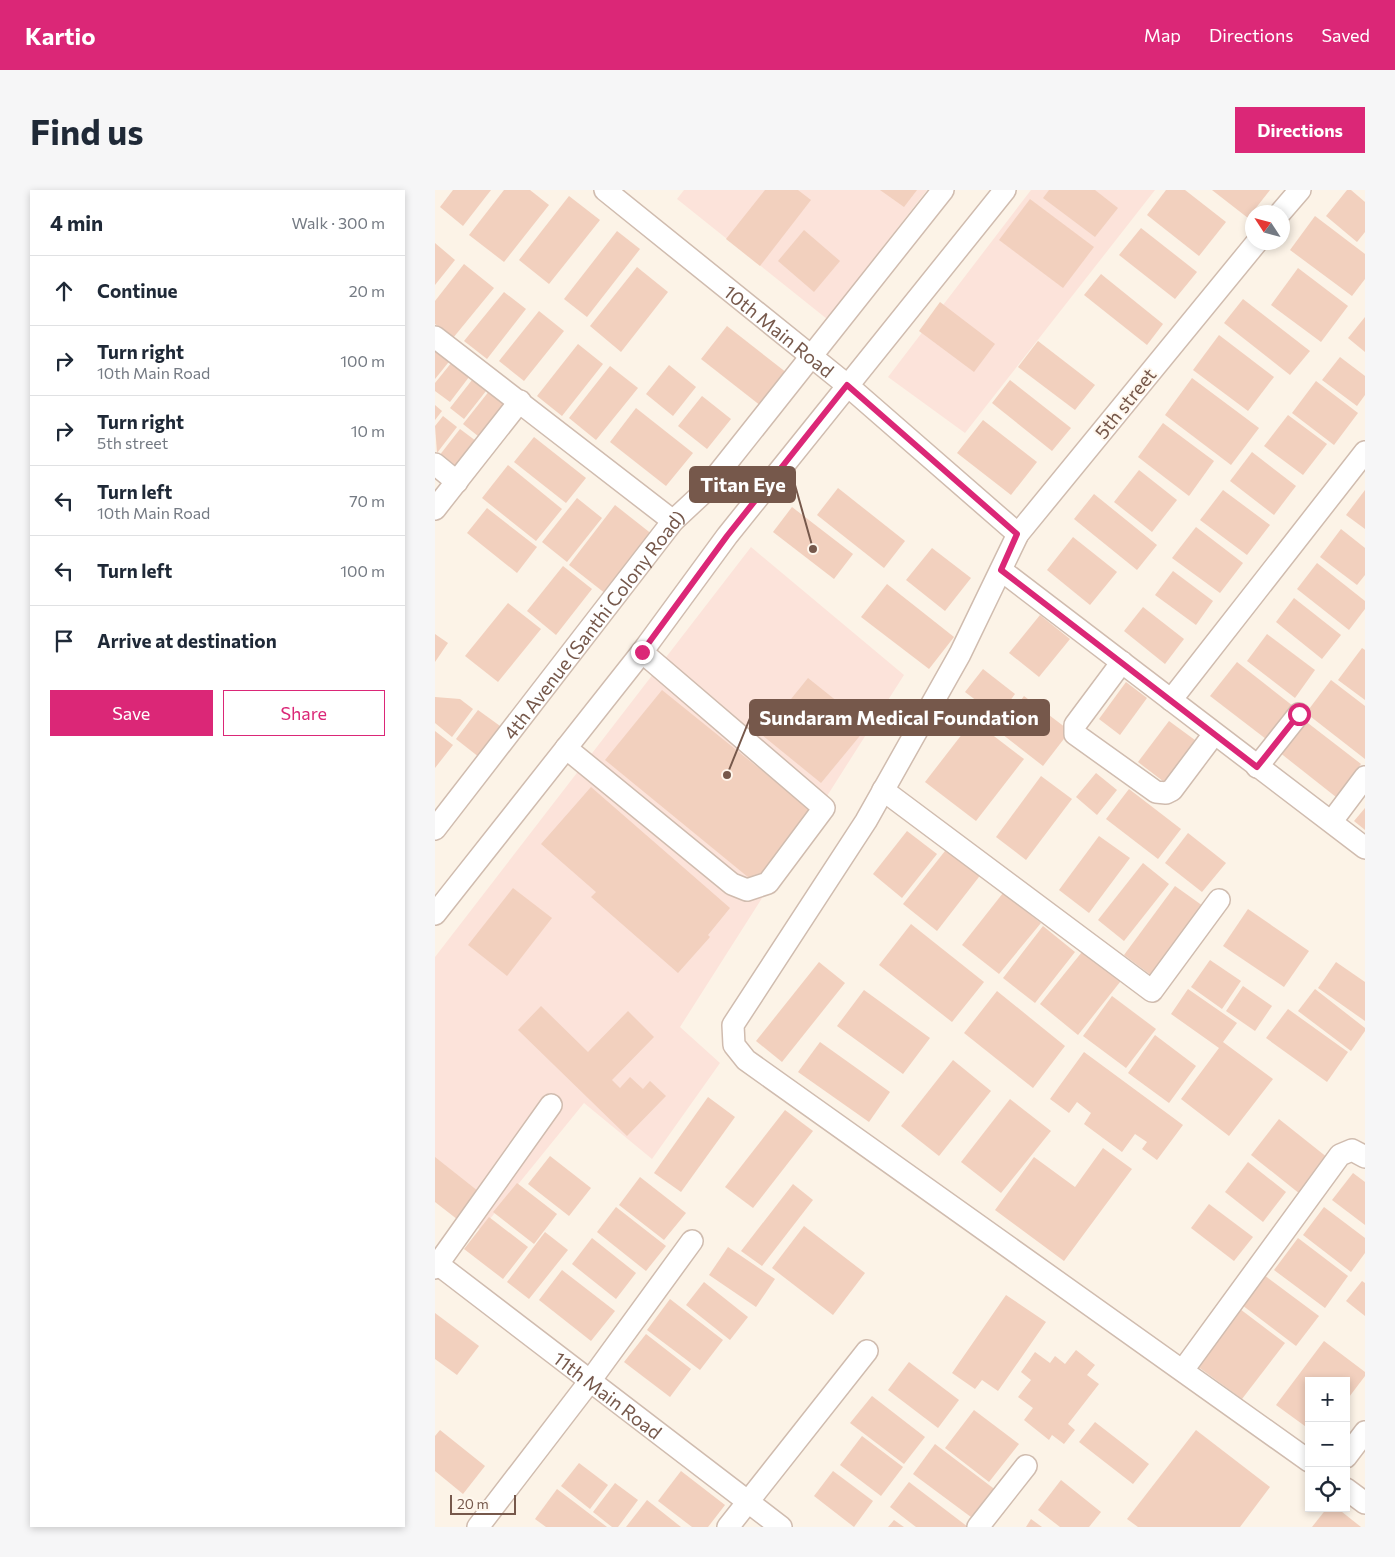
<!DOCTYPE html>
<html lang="en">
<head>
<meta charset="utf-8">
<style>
  :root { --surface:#fff; --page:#f6f6f7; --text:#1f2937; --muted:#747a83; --line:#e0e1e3; --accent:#db2777 }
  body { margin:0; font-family:Commissioner,sans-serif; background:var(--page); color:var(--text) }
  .controls { position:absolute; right:15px; bottom:15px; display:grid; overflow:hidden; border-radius:0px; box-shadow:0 2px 8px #0003 }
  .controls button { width:45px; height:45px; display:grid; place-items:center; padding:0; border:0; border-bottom:1px solid var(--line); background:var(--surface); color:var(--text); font:25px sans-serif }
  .compass { position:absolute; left:810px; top:15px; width:45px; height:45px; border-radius:50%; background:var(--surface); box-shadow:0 2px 8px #0003; rotate:306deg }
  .scale { position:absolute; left:15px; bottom:12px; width:66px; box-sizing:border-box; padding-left:5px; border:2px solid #76584b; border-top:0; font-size:14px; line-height:18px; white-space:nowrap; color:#76584b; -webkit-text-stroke:4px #fff7ed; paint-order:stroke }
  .stop { position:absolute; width:15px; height:15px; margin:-11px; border:4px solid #db2777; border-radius:50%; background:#fff }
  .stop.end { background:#db2777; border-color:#fff; box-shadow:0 1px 5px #0008 }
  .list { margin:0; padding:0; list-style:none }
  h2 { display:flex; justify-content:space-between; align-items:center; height:65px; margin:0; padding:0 20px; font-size:21px }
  h2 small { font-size:16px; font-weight:400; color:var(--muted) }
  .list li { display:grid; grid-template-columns:32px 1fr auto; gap:15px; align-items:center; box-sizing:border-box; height:70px; padding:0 20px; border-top:1px solid var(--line) }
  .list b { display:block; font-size:19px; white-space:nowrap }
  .list p { margin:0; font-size:16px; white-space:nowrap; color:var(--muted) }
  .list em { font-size:16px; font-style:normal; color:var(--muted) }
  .actions { display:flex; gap:10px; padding:15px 20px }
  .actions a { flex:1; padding:11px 0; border:1px solid var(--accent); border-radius:0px; text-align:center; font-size:18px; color:var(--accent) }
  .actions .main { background:var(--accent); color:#fff }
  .icon { flex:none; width:28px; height:28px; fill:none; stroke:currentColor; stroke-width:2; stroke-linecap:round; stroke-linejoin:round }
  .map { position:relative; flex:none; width:930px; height:1337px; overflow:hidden; border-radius:0px }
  header { display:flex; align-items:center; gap:30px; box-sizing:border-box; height:70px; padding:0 25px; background:var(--accent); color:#fff }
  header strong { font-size:24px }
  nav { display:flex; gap:28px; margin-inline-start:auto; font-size:18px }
  .intro { display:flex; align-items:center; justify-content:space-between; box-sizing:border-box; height:120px; padding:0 30px }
  h1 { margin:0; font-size:35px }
  .button { padding:12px 22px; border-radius:0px; background:var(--accent); color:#fff; font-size:18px; font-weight:700 }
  main { display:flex; gap:30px; padding:0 30px }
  aside { flex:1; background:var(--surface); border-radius:0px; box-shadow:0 2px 8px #0003 }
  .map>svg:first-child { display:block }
  .commercial { fill:#fce3da }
  .building { fill:#f2d0be }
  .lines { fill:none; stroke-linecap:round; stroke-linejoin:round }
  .minor-casing { stroke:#d0bcaf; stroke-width:24 }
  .minor { stroke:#fff; stroke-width:21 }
  .route { stroke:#db2777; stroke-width:6 }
  .labels { text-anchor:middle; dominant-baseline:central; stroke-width:4; stroke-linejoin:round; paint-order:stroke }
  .street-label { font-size:19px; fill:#76584b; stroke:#fff7ed }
  .leader { fill:none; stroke:#76584b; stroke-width:2 }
  .callout-dot { fill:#76584b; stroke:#fff7ed; stroke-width:2 }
  .callout { fill:#76584b; stroke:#76584b; stroke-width:2 }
  .callout-label { font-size:20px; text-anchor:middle; font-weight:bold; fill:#fff }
</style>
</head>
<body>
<header>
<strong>Kartio</strong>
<nav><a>Map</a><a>Directions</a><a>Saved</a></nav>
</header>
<div class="intro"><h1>Find us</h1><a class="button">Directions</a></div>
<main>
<aside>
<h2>4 min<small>Walk · 300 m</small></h2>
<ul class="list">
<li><svg class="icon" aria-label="ahead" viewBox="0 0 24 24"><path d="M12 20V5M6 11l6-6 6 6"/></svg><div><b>Continue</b></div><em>20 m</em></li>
<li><svg class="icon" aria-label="right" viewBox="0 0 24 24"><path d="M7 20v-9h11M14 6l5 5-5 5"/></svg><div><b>Turn right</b><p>10th Main Road</p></div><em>100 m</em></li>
<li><svg class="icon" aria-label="right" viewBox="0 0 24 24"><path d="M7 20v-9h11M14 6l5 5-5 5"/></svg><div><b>Turn right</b><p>5th street</p></div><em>10 m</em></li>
<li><svg class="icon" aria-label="left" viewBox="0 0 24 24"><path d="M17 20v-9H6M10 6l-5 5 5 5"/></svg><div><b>Turn left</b><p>10th Main Road</p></div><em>70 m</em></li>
<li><svg class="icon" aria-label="left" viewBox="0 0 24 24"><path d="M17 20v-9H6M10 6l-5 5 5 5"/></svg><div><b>Turn left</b></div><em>100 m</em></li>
<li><svg class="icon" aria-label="arrive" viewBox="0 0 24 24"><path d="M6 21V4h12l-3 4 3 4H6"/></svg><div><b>Arrive at destination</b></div></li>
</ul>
<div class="actions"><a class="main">Save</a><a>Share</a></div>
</aside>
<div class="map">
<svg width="930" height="1337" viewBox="0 0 930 1337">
  <rect width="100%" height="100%" fill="#fcf3e7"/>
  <g class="commercial">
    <polygon points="249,0 492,0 392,129 242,9"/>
    <polygon points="596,0 720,0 530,243 453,187"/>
    <polygon points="316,357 469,485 245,837 285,873 217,969 149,913 46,1040 0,1010 0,767"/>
  </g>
  <g class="building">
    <polygon points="18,0 56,0 28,36 5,17"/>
    <polygon points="69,0 95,0 114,15 69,72 34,45"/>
    <polygon points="330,0 363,0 376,10 325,76 291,49"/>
    <polygon points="445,0 482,0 469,17"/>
    <polygon points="614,0 660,0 683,18 660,47 608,8"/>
    <polygon points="731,0 750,0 791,32 764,66 712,25"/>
    <polygon points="777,0 835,0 813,28"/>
    <polygon points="912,0 916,0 930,12 930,42 922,52 891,26"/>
    <polygon points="134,6 165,30 114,94 84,70"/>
    <polygon points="595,9 659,57 628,98 564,50"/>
    <polygon points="880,26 930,64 930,89 917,106 855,60"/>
    <polygon points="706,38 762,82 740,109 684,65"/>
    <polygon points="369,40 405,71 379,102 343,71"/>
    <polygon points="182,41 205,59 152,127 129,109"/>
    <polygon points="0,53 20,70 0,95"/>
    <polygon points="29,74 59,98 18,148 0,134 0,111"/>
    <polygon points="202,77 233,102 186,162 155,136"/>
    <polygon points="863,78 913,116 886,152 836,115"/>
    <polygon points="666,84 728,134 712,155 649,105"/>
    <polygon points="69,102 91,119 52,169 29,151"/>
    <polygon points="808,109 875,161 855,185 789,133"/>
    <polygon points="505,112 560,154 539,182 484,141"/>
    <polygon points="104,121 129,141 89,191 64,171"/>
    <polygon points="930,127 930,162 913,148"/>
    <polygon points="292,136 352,183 326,216 266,169"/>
    <polygon points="784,145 839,187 813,221 758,180"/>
    <polygon points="603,151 660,195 640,220 583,177"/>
    <polygon points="143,154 168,174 127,226 102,206"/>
    <polygon points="0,159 17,168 0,189"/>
    <polygon points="905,167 930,186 930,205 922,216 887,190"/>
    <polygon points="17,172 34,187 15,212 0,201 0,193"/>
    <polygon points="234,175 261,197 238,226 211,204"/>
    <polygon points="175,176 203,198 161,250 134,228"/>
    <polygon points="757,188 824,238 796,275 730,225"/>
    <polygon points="37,190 51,201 29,229 15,218"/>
    <polygon points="575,190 636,238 617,261 557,213"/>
    <polygon points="881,191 923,223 899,255 857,223"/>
    <polygon points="55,200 75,216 48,250 28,234"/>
    <polygon points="267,206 296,229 272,259 243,236"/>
    <polygon points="0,215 7,221 0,230"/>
    <polygon points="201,218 258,263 231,296 175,252"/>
    <polygon points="853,225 892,254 868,285 829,256"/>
    <polygon points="8,226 22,237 2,263 0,236"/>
    <polygon points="548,230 602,272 576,305 522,263"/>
    <polygon points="728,233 779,271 754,306 703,267"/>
    <polygon points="25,239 45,254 24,281 4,266"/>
    <polygon points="99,247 151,288 131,313 79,272"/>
    <polygon points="817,262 861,296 839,325 795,291"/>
    <polygon points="73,275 127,319 101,351 47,308"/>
    <polygon points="704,280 742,310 717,342 679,312"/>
    <polygon points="403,298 470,351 449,378 382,325"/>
    <polygon points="788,300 835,335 812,365 765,330"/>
    <polygon points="930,300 930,339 911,325"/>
    <polygon points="659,304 722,355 702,380 639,329"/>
    <polygon points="142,308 167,328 132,372 107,352"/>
    <polygon points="180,315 218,345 171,404 134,375"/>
    <polygon points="357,317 418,364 399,389 338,342"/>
    <polygon points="52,318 102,357 82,383 32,343"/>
    <polygon points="761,337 808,373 785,403 737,368"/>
    <polygon points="906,339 930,358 930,385 922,395 885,367"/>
    <polygon points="638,347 682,382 655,415 612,380"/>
    <polygon points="497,358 536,388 510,421 471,390"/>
    <polygon points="882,373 930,411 930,419 914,440 862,399"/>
    <polygon points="128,376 157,399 121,445 92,421"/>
    <polygon points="738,381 778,411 761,435 720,405"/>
    <polygon points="452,394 519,447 494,479 426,427"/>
    <polygon points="859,408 906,445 887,469 841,432"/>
    <polygon points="73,413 106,439 63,492 30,466"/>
    <polygon points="708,417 749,449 730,474 689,441"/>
    <polygon points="605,425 635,449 604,487 574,463"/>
    <polygon points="0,444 13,453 0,472"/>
    <polygon points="832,444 880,480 860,508 812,471"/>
    <polygon points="927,458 930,460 930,510 903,490"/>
    <polygon points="802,472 858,516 831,549 775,506"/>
    <polygon points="548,479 580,504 563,527 530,502"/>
    <polygon points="373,488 433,536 386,593 327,545"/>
    <polygon points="896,490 930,516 930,569 871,523"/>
    <polygon points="691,492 712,508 685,545 664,529"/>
    <polygon points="227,500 377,621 319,692 170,570"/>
    <polygon points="589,506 635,541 608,576 563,541"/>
    <polygon points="0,507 25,509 38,519 17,547 0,533"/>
    <polygon points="43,520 72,541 49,571 21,549"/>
    <polygon points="538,530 589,569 541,631 490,592"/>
    <polygon points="869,530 926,574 901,607 844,562"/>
    <polygon points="734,531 764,553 733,595 703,572"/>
    <polygon points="0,541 18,555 0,578"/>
    <polygon points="661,583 682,600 662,625 641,607"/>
    <polygon points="606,586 637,609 591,670 561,647"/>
    <polygon points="156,597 295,718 273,745 275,747 243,783 156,707 161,702 106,654"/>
    <polygon points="694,599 746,639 723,669 671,629"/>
    <polygon points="930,618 930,640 919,631"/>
    <polygon points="472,641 502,664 467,708 438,684"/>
    <polygon points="753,643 791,673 767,702 730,673"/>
    <polygon points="664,646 695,668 654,723 624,700"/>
    <polygon points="514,656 547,683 502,741 468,714"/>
    <polygon points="708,673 734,694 689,751 663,730"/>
    <polygon points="740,696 768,716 717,786 689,765"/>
    <polygon points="78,698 117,728 72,786 33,755"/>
    <polygon points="568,703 606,733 564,784 527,755"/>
    <polygon points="813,719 874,761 849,797 788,756"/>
    <polygon points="476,734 549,792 517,832 444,775"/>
    <polygon points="608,736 640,762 600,813 568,788"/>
    <polygon points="651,757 689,787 643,845 605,814"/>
    <polygon points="775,770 806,791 787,819 756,797"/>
    <polygon points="384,772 410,793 347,872 321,851"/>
    <polygon points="901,772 930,792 930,831 883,798"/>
    <polygon points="808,796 837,816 820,841 791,821"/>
    <polygon points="753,799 802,833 788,852 838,889 794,946 746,909 784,858 736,824"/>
    <polygon points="880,799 930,838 930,841 916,861 863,821"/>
    <polygon points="429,800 495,848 468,884 402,836"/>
    <polygon points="562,801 630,856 598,898 529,843"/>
    <polygon points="677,806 721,839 691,878 648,846"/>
    <polygon points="106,816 153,862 193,821 219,847 177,890 185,898 195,887 208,899 215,891 231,906 192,946 83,840"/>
    <polygon points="853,819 913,862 892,892 831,848"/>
    <polygon points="720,845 761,876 734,913 693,883"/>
    <polygon points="385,852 455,902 434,932 363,882"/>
    <polygon points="649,862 748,935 722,970 707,959 712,952 700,944 687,962 649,934 656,923 642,912 634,923 615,909"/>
    <polygon points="518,870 556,901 504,966 466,936"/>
    <polygon points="273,907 300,927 246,1002 219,983"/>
    <polygon points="575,909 616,941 566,1003 526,972"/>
    <polygon points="350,920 378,941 318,1018 290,997"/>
    <polygon points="844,929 893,968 865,1004 816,965"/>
    <polygon points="668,958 697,979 629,1071 560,1020 599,967 640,997"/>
    <polygon points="115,966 156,998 134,1026 93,994"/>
    <polygon points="0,967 48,1005 27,1033 0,1012"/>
    <polygon points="813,972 851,1002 828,1032 790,1002"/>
    <polygon points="918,983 930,992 930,1035 897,1010"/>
    <polygon points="205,987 251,1023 229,1050 184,1015"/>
    <polygon points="82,993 122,1024 99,1054 58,1022"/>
    <polygon points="358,994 378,1010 327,1076 306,1061"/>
    <polygon points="774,1014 818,1047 799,1071 756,1038"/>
    <polygon points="181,1017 231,1056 211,1081 162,1042"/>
    <polygon points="889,1017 930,1048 930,1063 916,1082 868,1045"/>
    <polygon points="54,1027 93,1057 68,1089 29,1059"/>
    <polygon points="369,1036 430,1083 398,1125 337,1078"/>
    <polygon points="110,1042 133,1060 94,1109 72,1092"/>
    <polygon points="157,1048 201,1083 181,1109 137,1074"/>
    <polygon points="863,1048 913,1086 890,1118 839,1080"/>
    <polygon points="293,1057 340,1089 321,1117 274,1085"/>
    <polygon points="127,1080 180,1121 156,1151 104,1110"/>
    <polygon points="829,1085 884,1126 861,1156 807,1115"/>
    <polygon points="927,1091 930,1093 930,1126 911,1111"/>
    <polygon points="269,1092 313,1127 295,1150 251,1115"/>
    <polygon points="571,1105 611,1132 563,1201 547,1190 540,1199 517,1183"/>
    <polygon points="235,1109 288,1150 265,1180 212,1140"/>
    <polygon points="805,1119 850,1153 807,1209 762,1176"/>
    <polygon points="0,1123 44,1156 22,1185 0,1169"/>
    <polygon points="211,1144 256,1179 235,1207 189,1172"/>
    <polygon points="889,1151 930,1182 930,1186 911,1211 911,1191 874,1191 874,1239 841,1215"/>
    <polygon points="641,1160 660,1175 652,1185 664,1194 633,1234 640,1240 629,1254 617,1245 614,1250 589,1230 598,1218 583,1207 596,1190 586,1182 600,1162 615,1173 620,1166 630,1174"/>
    <polygon points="474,1172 524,1210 503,1238 453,1200"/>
    <polygon points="437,1206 490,1247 469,1274 415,1233"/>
    <polygon points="539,1220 584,1254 554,1292 510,1258"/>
    <polygon points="660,1232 714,1274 698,1294 644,1252"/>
    <polygon points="5,1240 50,1276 28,1304 0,1281 0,1246"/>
    <polygon points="761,1240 835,1297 805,1337 703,1337 692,1329"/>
    <polygon points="427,1246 468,1277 446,1306 405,1275"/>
    <polygon points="500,1254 562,1301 540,1330 478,1284"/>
    <polygon points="144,1273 173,1295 155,1319 126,1296"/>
    <polygon points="246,1281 290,1315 273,1337 257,1337 223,1311"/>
    <polygon points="398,1281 438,1311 419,1337 379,1306"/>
    <polygon points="626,1290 666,1322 654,1337 625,1337 603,1320"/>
    <polygon points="474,1292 533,1337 481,1337 455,1317"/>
    <polygon points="180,1293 203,1310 183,1337 177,1337 158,1322"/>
    <polygon points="122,1299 172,1337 111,1337 100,1329"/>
    <polygon points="212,1310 246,1337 191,1337"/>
    <polygon points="892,1318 902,1318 926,1337 877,1337"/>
    <polygon points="596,1329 607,1337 591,1337"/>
    <polygon points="459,1330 469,1337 453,1337"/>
  </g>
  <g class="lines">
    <defs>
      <g id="minor">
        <path id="s1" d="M170,0L412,195L583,344"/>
        <polyline points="846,22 865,0"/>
        <polyline points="822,52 583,344 525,464 431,631 298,835 299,855 311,870 874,1271"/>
        <polyline points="0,147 238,331"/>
        <polyline points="0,274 22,292"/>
        <polyline points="0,319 85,211"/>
        <polyline points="566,380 930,658"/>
        <polyline points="687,472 640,535 640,544 721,602 731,603 737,600 779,544"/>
        <polyline points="736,510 930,262"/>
        <polyline points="131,558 297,694 312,700 333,693 389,618 207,462"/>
        <polyline points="822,577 864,524"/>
        <polyline points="448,600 717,801 784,710"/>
        <polyline points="897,631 930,587"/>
        <path id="s2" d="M0,639L238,331L267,304L508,0"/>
        <polyline points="0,724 207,462 292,346 570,0"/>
        <path id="s3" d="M0,1072L346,1337"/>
        <polyline points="0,1078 116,915"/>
        <polyline points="748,1180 905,965 917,960 930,967"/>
        <polyline points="911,1267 930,1242"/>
        <polyline points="911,1299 930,1313"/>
        <polyline points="43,1337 155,1191 257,1051"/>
        <polyline points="293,1337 432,1161"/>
        <polyline points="543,1337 591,1276"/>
      </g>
    </defs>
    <use href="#minor" class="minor-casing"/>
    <use href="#minor" class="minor"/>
  </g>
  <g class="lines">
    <polyline class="route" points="207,462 292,346 412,195 582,344 566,380 822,577 864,524"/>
  </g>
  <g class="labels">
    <g class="street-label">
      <text stroke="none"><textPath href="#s1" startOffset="224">10th Main Road</textPath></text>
      <text transform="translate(690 213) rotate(-51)">5th street</text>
      <text stroke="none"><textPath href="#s2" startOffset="259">4th Avenue (Santhi Colony Road)</textPath></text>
      <text stroke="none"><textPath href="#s3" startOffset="218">11th Main Road</textPath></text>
    </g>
  </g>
  <path class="leader" d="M378 359L360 295M292 585L315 528"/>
  <g class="callout-dot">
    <circle cx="378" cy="359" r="5"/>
    <circle cx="292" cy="585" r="5"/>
  </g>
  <g class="callout">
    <rect x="255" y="277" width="105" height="35" rx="5"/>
    <rect x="315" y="510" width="299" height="35" rx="5"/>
  </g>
  <g class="callout-label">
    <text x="308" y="302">Titan Eye</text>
    <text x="464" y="535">Sundaram Medical Foundation</text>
  </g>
</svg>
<div class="controls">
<button>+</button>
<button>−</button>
<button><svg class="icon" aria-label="locate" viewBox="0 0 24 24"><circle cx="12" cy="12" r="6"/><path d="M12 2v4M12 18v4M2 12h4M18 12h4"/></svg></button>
</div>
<svg class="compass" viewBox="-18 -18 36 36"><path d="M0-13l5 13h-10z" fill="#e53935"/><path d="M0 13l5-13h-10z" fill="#747a83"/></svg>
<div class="scale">20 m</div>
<div class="stop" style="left:864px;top:524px"></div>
<div class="stop end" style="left:207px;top:462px"></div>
</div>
</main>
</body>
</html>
